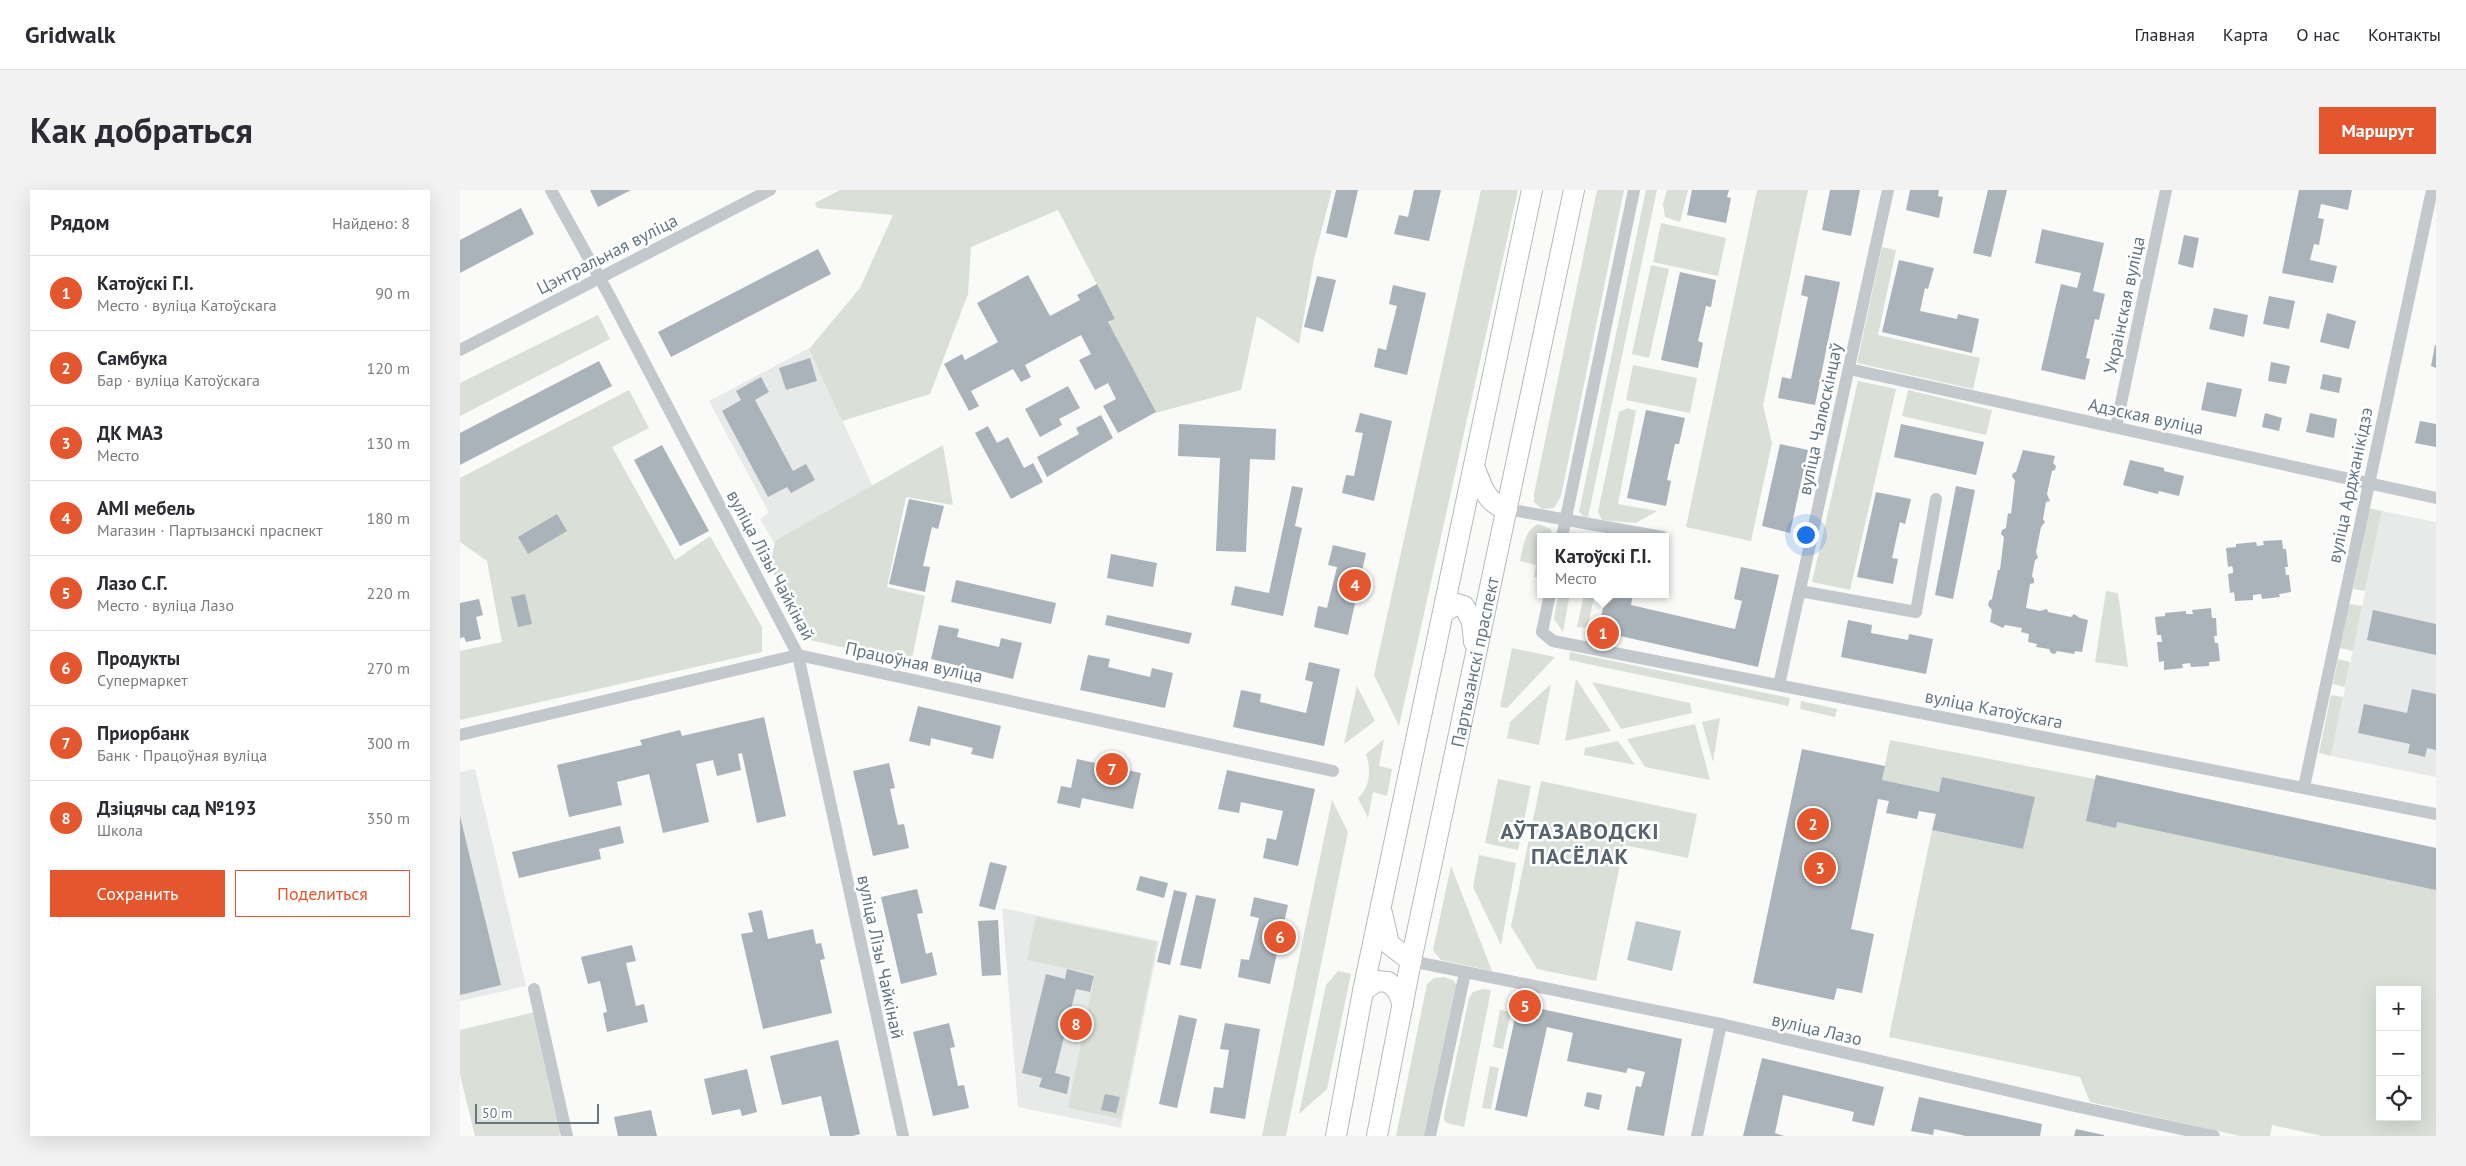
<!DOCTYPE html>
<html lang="ru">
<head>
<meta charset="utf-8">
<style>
  :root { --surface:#fff; --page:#f2f2f3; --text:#2b2b33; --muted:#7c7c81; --line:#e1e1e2; --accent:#e4572e }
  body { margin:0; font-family:"PT Sans",sans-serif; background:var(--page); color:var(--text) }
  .controls { position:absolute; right:15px; bottom:15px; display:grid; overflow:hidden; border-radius:0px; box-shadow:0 5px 20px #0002 }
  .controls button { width:45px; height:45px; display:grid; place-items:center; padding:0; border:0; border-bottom:1px solid var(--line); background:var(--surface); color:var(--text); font:25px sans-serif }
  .scale { position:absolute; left:15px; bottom:12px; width:124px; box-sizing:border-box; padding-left:5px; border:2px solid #657683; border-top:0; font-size:14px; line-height:18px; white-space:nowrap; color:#657683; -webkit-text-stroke:4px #fff; paint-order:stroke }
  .you { position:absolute; left:1345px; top:344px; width:18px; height:18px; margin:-12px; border:4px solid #fff; border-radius:50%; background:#1a73e8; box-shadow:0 0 0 8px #1a73e833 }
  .badge { display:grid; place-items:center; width:32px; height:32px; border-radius:50%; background:var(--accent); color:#fff; font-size:16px; font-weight:700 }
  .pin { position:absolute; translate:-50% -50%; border:2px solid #fff; box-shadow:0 1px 5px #0006 }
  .popup { position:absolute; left:1077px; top:343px; width:132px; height:65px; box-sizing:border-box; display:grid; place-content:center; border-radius:0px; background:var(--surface); filter:drop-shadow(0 1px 4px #0005); font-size:16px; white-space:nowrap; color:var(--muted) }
  .popup b { font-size:19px; color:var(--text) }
  .popup::after { content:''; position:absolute; left:50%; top:100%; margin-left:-10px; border:10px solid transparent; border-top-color:var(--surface) }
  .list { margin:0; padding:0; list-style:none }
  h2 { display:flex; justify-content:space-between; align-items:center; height:65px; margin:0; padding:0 20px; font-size:21px }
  h2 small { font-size:16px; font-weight:400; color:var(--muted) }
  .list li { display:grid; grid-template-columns:32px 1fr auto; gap:15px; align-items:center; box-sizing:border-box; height:75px; padding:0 20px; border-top:1px solid var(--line) }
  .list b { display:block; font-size:19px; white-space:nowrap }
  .list p { margin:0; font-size:16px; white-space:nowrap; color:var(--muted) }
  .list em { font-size:16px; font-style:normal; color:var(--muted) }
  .actions { display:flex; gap:10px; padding:15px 20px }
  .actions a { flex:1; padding:11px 0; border:1px solid var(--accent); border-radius:0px; text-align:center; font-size:18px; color:var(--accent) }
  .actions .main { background:var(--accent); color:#fff }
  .icon { flex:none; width:28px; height:28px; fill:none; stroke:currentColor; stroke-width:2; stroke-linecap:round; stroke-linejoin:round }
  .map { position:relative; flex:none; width:1976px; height:946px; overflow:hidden; border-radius:0px }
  header { display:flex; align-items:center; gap:30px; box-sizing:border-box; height:70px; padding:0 25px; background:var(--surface); border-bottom:1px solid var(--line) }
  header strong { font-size:24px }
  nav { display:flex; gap:28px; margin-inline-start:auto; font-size:18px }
  .intro { display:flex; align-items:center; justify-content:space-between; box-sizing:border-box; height:120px; padding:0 30px }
  h1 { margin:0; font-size:35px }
  .button { padding:12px 22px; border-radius:0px; background:var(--accent); color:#fff; font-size:18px; font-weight:700 }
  main { display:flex; gap:30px; padding:0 30px }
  aside { flex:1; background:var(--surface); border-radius:0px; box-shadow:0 5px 20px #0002 }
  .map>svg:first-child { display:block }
  .built { fill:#e8e9e9 }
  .green { fill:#dadfd7; fill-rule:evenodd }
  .water { fill:#bbc7cb }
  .building { fill:#aab3b9 }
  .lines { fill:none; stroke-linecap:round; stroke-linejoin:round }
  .primary-casing { stroke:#b5babe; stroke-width:22 }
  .street { stroke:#c3c8cc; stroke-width:12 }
  .primary { stroke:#fff; stroke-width:20 }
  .labels { text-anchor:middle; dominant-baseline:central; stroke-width:5; stroke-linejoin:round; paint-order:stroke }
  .street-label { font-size:18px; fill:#657683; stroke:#fff }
  .district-label { font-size:22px; font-weight:bold; letter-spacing:1px; fill:#57646e; stroke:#fff }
</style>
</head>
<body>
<header>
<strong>Gridwalk</strong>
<nav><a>Главная</a><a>Карта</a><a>О нас</a><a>Контакты</a></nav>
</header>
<div class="intro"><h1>Как добраться</h1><a class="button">Маршрут</a></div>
<main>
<aside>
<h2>Рядом<small>Найдено: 8</small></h2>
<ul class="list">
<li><span class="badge">1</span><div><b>Катоўскі Г.І.</b><p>Место · вуліца Катоўскага</p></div><em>90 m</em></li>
<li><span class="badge">2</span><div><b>Самбука</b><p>Бар · вуліца Катоўскага</p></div><em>120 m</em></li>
<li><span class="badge">3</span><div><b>ДК МАЗ</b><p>Место</p></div><em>130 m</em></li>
<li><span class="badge">4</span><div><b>AMI мебель</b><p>Магазин · Партызанскі праспект</p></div><em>180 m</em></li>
<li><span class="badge">5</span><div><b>Лазо С.Г.</b><p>Место · вуліца Лазо</p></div><em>220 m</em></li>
<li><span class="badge">6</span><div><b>Продукты</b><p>Супермаркет</p></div><em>270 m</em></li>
<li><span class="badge">7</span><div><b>Приорбанк</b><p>Банк · Працоўная вуліца</p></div><em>300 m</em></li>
<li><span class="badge">8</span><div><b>Дзіцячы сад №193</b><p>Школа</p></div><em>350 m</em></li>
</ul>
<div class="actions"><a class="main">Сохранить</a><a>Поделиться</a></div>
</aside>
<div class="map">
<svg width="1976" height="946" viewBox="0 0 1976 946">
  <rect width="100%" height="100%" fill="#fafaf8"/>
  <g class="built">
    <polygon points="349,158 432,338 368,446 303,334 300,329 309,323 249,211"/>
    <polygon points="1922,321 1976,332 1976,587 1871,566"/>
    <polygon points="15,579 66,796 0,811 0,582"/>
    <polygon points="542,718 699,751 661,938 558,917"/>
  </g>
  <g class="green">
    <polygon points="380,0 872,0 854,69 839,154 797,126 781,200 695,223 648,133 655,129 598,20 511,57 508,104 470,204 382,231 349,159 400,98 433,25 357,18 355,13"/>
    <polygon points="1021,0 1058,0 939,536 914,485"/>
    <polygon points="1137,0 1164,0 1101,306 1094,318 1082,319 1074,312 1074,304"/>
    <polygon points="1186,0 1197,0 1128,327 1123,326 1119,322"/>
    <polygon points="1207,0 1228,0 1220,32 1205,27 1203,14"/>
    <polygon points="1297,0 1348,0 1303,215 1312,253 1291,351 1226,337"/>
    <polygon points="1201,33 1266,48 1258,86 1193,72"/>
    <polygon points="1422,57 1436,60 1418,145 1520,168 1513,199 1397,173"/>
    <polygon points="1191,75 1209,79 1189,168 1172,164"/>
    <polygon points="138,125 150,149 0,226 0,193"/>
    <polygon points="1173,175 1237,188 1230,223 1166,210"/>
    <polygon points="1398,191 1436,199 1390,400 1352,392"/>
    <polygon points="169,200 189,238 152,257 215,370 250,346 302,437 302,462 0,530 0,461 42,452 27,371 0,352 0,288"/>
    <polygon points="1448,200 1532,220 1526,245 1442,226"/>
    <polygon points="1168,218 1176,221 1158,314 1197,321 1176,333 1142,330 1138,322 1159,222"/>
    <polygon points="483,255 493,315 446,307 427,397 465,406 451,473 350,450 310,377 315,351"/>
    <polygon points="1909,318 1922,321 1905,401 1893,399"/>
    <path d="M1078,334L1091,339L1092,347H1080V388L1074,387L1076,375L1060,371C1063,356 1064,342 1078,334Z"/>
    <polygon points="1646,401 1658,403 1668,477 1635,472"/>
    <polygon points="1124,404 1135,404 1127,438 1117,437"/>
    <polygon points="1098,406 1109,408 1103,442 1094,429"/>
    <polygon points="1889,414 1902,416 1893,461 1880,458"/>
    <polygon points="1052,458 1095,467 1047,518 1040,517"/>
    <polygon points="1110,462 1330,508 1328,516 1109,470"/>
    <polygon points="1878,469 1890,472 1885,497 1873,494"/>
    <polygon points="1116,489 1151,541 1105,551"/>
    <polygon points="1132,492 1230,513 1232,523 1161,539"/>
    <polygon points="1091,494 1079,555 1047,548 1050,532"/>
    <polygon points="897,496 915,531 884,554"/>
    <polygon points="1871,505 1883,507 1871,566 1859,563"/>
    <polygon points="1341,511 1377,519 1375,527 1340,519"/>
    <polygon points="1260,528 1253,572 1242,532"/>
    <polygon points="1235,534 1250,590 1185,577 1167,549"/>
    <path d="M924,549L919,576L932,579L927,606L913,602L908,628L898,608C911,596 911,580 906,564Z"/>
    <path d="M1430,550L1635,589L1636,585L1976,658V946H1862L1812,935L1810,946H1780L1630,912L1620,887L1429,847L1472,640L1563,659L1574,607L1483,587L1479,602L1422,590ZM1920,800H1957V927H1920Z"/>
    <polygon points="1158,551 1175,575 1124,565 1125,558"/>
    <polygon points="1038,589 1071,596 1058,660 1025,653"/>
    <polygon points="1081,591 1237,624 1228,668 1164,655 1136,791 1077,779 1051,736"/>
    <polygon points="872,610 888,642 826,946 802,946"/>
    <polygon points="1019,665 1056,673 1041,755 1013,697"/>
    <polygon points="991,676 1032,781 981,770 973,760"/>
    <polygon points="576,727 697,752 661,929 608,918 635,784 567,770"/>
    <polygon points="878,781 891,784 867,899 839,924 866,795"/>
    <polygon points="983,787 993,790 997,795 964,946 936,946 967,794 974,788"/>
    <polygon points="1023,799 1031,800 1004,937 987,933 984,930 984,925 1009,808 1013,802"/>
    <polygon points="1040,820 1051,822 1043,859 1033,857"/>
    <polygon points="75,822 102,940 99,946 15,946 0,885 0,840"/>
    <polygon points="1030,876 1039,878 1031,919 1022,918"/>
  </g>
  <polygon class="water" points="1176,731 1221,741 1212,781 1167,770"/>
  <g class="building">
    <polygon points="130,0 171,0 138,17"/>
    <polygon points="876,0 898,0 887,48 866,43"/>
    <polygon points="954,0 981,0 969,51 934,44 939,25 948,27"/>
    <polygon points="1232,0 1269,0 1267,7 1271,8 1266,33 1227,25"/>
    <polygon points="1370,0 1400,0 1391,46 1362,40"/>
    <polygon points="1450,0 1479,0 1478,6 1483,7 1479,28 1446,20"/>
    <polygon points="1528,0 1547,0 1531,67 1513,63"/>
    <polygon points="1839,0 1892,0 1888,20 1861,14 1858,28 1864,29 1859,55 1854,54 1850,70 1877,76 1873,93 1822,83"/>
    <polygon points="61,18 74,44 0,83 0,50"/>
    <polygon points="1582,39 1644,53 1633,101 1645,104 1639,130 1635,129 1626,168 1630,169 1625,190 1581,180 1601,94 1617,98 1621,83 1575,73"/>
    <polygon points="1724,45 1739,48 1733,78 1718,74"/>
    <polygon points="358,59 371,84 211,167 198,142"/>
    <polygon points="1439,70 1474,78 1468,99 1465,98 1460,121 1497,129 1498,124 1519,129 1512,163 1422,142"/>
    <polygon points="1220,82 1256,90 1251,117 1246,116 1238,151 1243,153 1238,178 1201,170"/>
    <polygon points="568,85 590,126 620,110 617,105 637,94 655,129 648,132 696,222 658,243 643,216 656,209 648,193 635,200 619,170 631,164 621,145 565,175 571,187 561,192 553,179 511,201 519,216 509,221 484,174 502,164 505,170 538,152 517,113"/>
    <polygon points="1345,85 1380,92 1355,215 1318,208 1322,187 1331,189 1348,107 1341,105"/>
    <polygon points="857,86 876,90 863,142 844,137"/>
    <polygon points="933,95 966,103 947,185 914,177 918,158 926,160 937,116 929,114"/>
    <polygon points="1809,106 1835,111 1829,139 1803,134"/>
    <polygon points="1754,118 1788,125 1784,147 1749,139"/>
    <polygon points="1867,123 1896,131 1889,159 1860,152"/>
    <polygon points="1975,155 1976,155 1976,178 1971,176"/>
    <polygon points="350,168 357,191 326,200 319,178"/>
    <polygon points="139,171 152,196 0,275 0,243"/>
    <polygon points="1811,172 1830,176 1826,194 1808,191"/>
    <polygon points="1863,184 1882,188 1879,203 1860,199"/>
    <polygon points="301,187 309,202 295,210 333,281 346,274 355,290 331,303 327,297 308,307 262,221 281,210 276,201"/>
    <polygon points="1747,192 1782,199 1776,227 1741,220"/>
    <polygon points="608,196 620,218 599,229 602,235 580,247 565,219"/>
    <polygon points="1186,220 1225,228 1219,254 1215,254 1207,290 1211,291 1206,316 1167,308"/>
    <polygon points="900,223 932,231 914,311 882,303 886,285 894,286 903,243 895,242"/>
    <polygon points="1805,223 1822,228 1819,241 1802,237"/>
    <polygon points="1850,223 1877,229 1874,248 1846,242"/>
    <polygon points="641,225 653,248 587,287 577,267 619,244 616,238"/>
    <polygon points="1960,231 1976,234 1976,257 1955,253"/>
    <polygon points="719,234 816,239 815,270 790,269 786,362 756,361 760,268 718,266"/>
    <polygon points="1441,234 1524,252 1516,285 1434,267"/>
    <polygon points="528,236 537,253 548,247 564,278 573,273 583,292 551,309 515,243"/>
    <polygon points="1320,254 1348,260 1330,343 1302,336"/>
    <polygon points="202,255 249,341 220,356 174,270"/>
    <polygon points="1563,260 1595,266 1593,273 1596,276 1595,280 1592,281 1587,304 1590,311 1586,312 1583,329 1585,332 1581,337 1576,362 1578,368 1575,370 1572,386 1574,389 1574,393 1570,394 1566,418 1580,421 1587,419 1588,422 1611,427 1614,424 1620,428 1628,430 1622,462 1615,461 1614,464 1597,461 1595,464 1591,463 1589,459 1576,457 1577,454 1568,452 1569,444 1561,442 1562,438 1545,435 1543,438 1530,432 1532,420 1528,415 1529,411 1532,409 1538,380 1540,380 1544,347 1541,344 1542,340 1546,338 1548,323 1551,324 1555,290 1552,287 1553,283 1556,282"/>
    <polygon points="1670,270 1704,278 1704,281 1724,286 1719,306 1699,301 1698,304 1663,295"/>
    <polygon points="832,296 843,298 835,336 842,338 823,426 771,415 775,396 809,403"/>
    <polygon points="1496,296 1515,300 1493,409 1475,405"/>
    <polygon points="1416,302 1451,309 1445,334 1440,332 1432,368 1438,369 1433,394 1397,387"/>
    <polygon points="449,309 484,316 478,339 472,337 463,376 470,377 465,402 429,394"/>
    <polygon points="97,324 107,341 68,364 58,347"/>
    <polygon points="1822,350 1823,359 1826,359 1828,377 1825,377 1826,385 1829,385 1831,402 1819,404 1820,407 1802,409 1801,404 1793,405 1793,410 1775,411 1774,402 1770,403 1768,384 1773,383 1773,379 1772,376 1768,377 1766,358 1776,357 1776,354 1796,352 1797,356 1804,355 1803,351"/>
    <polygon points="873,355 906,363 888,445 854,437 858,416 867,418 877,377 868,375"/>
    <polygon points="651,364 697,373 693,397 647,388"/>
    <polygon points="1281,377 1319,385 1298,477 1138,441 1146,404 1173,404 1171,415 1275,439 1282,411 1274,409"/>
    <polygon points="496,390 596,413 591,434 491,412"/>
    <polygon points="65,404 72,434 58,437 51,407"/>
    <polygon points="19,409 23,425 16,427 21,449 6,452 4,447 0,448 0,413"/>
    <polygon points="1751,418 1752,428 1756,428 1757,446 1754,446 1755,453 1758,453 1760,471 1749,472 1749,476 1731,477 1730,473 1722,474 1723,478 1704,480 1704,471 1699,472 1697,452 1702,452 1701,445 1697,445 1695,427 1705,426 1705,423 1726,421 1726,424 1733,424 1732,420"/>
    <polygon points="1913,420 1976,434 1976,465 1907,450"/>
    <polygon points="647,425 732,443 729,454 645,435"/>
    <polygon points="1388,430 1412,435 1411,443 1448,450 1449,444 1473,449 1466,484 1381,467"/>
    <polygon points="479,435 499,439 497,447 539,457 541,448 562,453 553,489 471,469"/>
    <polygon points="628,465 650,469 648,477 690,487 692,478 713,483 705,518 620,500"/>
    <polygon points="849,472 880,479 864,556 773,537 781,500 801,504 800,512 846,523 853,492 845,490"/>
    <polygon points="1952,499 1976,504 1976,560 1967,558 1965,567 1957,565 1948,563 1950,554 1898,543 1904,514 1947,523"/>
    <polygon points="458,516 541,536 533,569 511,564 513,558 471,548 470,556 449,551"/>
    <polygon points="304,527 326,626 297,633 282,563 278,564 281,580 257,586 253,570 236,574 249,632 203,643 189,584 157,592 162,615 109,627 97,575 182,555 180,550 220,540 222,546"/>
    <polygon points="1342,559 1425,576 1422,590 1479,602 1482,587 1575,607 1563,659 1472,640 1476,624 1459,621 1457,629 1426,623 1429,611 1418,609 1391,739 1414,744 1402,803 1377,798 1374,810 1293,793"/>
    <polygon points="617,569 681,583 673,619 622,608 620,618 597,613 601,596 611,598"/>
    <polygon points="429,573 435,598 430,599 438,635 444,634 449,658 413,666 393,581"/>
    <polygon points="767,580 855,599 838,676 803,668 807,648 816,650 823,621 781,612 779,623 758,619"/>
    <polygon points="1636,585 1976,658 1976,700 1657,632 1656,638 1626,631"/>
    <polygon points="0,626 41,795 0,805"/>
    <polygon points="160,636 164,653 139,659 141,669 59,688 52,662"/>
    <polygon points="530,672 547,676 535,720 519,716"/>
    <polygon points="680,686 708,693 704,708 676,700"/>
    <polygon points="457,699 463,723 457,724 466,764 472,762 477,785 441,794 421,707"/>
    <polygon points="714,700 727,703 710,775 697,772"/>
    <polygon points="736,705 756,709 741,779 720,775"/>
    <polygon points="794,707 828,715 810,794 778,787 781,769 789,770 799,728 790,726"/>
    <polygon points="302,720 308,749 353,739 356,754 361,753 365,769 360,770 372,823 303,839 281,744 293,742 288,723"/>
    <polygon points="538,730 541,785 522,786 518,731"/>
    <polygon points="172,755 176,771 166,773 176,816 184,814 188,832 147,842 143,823 147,822 140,791 128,794 121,767"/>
    <polygon points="607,779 634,786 630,802 616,799 595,883 610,887 607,904 579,897 582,888 562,883 586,784 605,789"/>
    <polygon points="1058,814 1222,849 1204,946 1167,940 1176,896 1181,897 1185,882 1168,878 1166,883 1107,871 1113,843 1087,837 1067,927 1035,920"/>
    <polygon points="719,825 737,829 717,918 699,914"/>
    <polygon points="489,833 495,857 490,858 498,896 504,895 509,918 473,926 453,842"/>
    <polygon points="765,833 800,839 785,929 750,923 754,897 763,898 769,860 760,859"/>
    <polygon points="378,850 400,944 393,946 370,946 361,906 322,915 310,866"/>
    <polygon points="1302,868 1424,897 1414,936 1392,931 1394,922 1323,905 1315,943 1324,946 1283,946"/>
    <polygon points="287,879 297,922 282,926 280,919 252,925 244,889"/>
    <polygon points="1127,902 1142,905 1139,920 1124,916"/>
    <polygon points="645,904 660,907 656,923 641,920"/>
    <polygon points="1459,907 1582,934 1580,946 1506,946 1474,939 1473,945 1451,941"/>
    <polygon points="191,920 197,946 158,946 154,927"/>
    <polygon points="1616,939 1644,945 1644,946 1614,946"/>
  </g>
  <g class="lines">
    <defs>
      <g id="primary">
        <path d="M1014,276C1021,294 1026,314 1047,319"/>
        <polyline points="984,422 997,414 1004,416 1012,432 1014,452"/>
        <polyline points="922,723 929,754 951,771"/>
        <polyline points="903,801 917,791 928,792 937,800 943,814"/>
        <polyline points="876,946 903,801 1072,0"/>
        <path id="s1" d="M917,946L951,771L1114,0"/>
      </g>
    </defs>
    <use href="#primary" class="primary-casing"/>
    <g class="street">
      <polyline points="91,0 149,105 338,465 443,946"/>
      <polyline points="0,160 310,0"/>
      <polyline points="1389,179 1976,308"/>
      <polyline points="1656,237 1706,0"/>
      <polyline points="1047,319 1202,347"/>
      <polyline points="1102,347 1174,0"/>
      <polyline points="1340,401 1456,422 1476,309"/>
      <polyline points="1090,404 1082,442 1093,451 1976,624"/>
      <polyline points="1319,495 1428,0"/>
      <polyline points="0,545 338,465 873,581"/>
      <polyline points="1844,597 1972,0"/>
      <polyline points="951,771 1261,834 1610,915 1754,946"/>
      <polyline points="74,799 107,946"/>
      <polyline points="970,946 1005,783"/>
      <polyline points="1237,946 1261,834"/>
    </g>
    <use href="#primary" class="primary"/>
  </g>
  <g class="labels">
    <g class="street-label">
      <text transform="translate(147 64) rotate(-27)">Цэнтральная вуліца</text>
      <text transform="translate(1664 115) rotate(-78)">Украінская вуліца</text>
      <text transform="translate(1686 226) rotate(12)">Адэская вуліца</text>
      <text transform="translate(1360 229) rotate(-78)">вуліца Чалюскінцаў</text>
      <text transform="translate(1890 295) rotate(-78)">вуліца Арджанікідзэ</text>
      <text transform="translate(311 375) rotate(62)">вуліца Лізы Чайкінай</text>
      <text transform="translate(454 472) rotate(12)">Працоўная вуліца</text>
      <text stroke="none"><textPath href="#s1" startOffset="484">Партызанскі праспект</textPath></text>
      <text transform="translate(1534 519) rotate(11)">вуліца Катоўскага</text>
      <text transform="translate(421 767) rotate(78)">вуліца Лізы Чайкінай</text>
      <text transform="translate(1357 839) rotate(13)">вуліца Лазо</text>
    </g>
    <g class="district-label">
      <text x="1120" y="641">АЎТАЗАВОДСКІ<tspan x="1120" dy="25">ПАСЁЛАК</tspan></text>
    </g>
  </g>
</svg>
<div class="controls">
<button>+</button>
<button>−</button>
<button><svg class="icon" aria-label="locate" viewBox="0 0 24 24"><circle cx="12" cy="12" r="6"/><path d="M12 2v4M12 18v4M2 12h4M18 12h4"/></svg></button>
</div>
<div class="scale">50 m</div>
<div class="you"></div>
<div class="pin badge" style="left:1143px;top:443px">1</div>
<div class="popup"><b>Катоўскі Г.І.</b>Место</div>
<div class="pin badge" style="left:1353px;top:634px">2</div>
<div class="pin badge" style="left:1360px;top:678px">3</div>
<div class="pin badge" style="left:895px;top:395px">4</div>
<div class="pin badge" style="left:1065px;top:816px">5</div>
<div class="pin badge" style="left:820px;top:747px">6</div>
<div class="pin badge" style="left:652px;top:579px">7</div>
<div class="pin badge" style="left:616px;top:834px">8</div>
</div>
</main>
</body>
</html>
